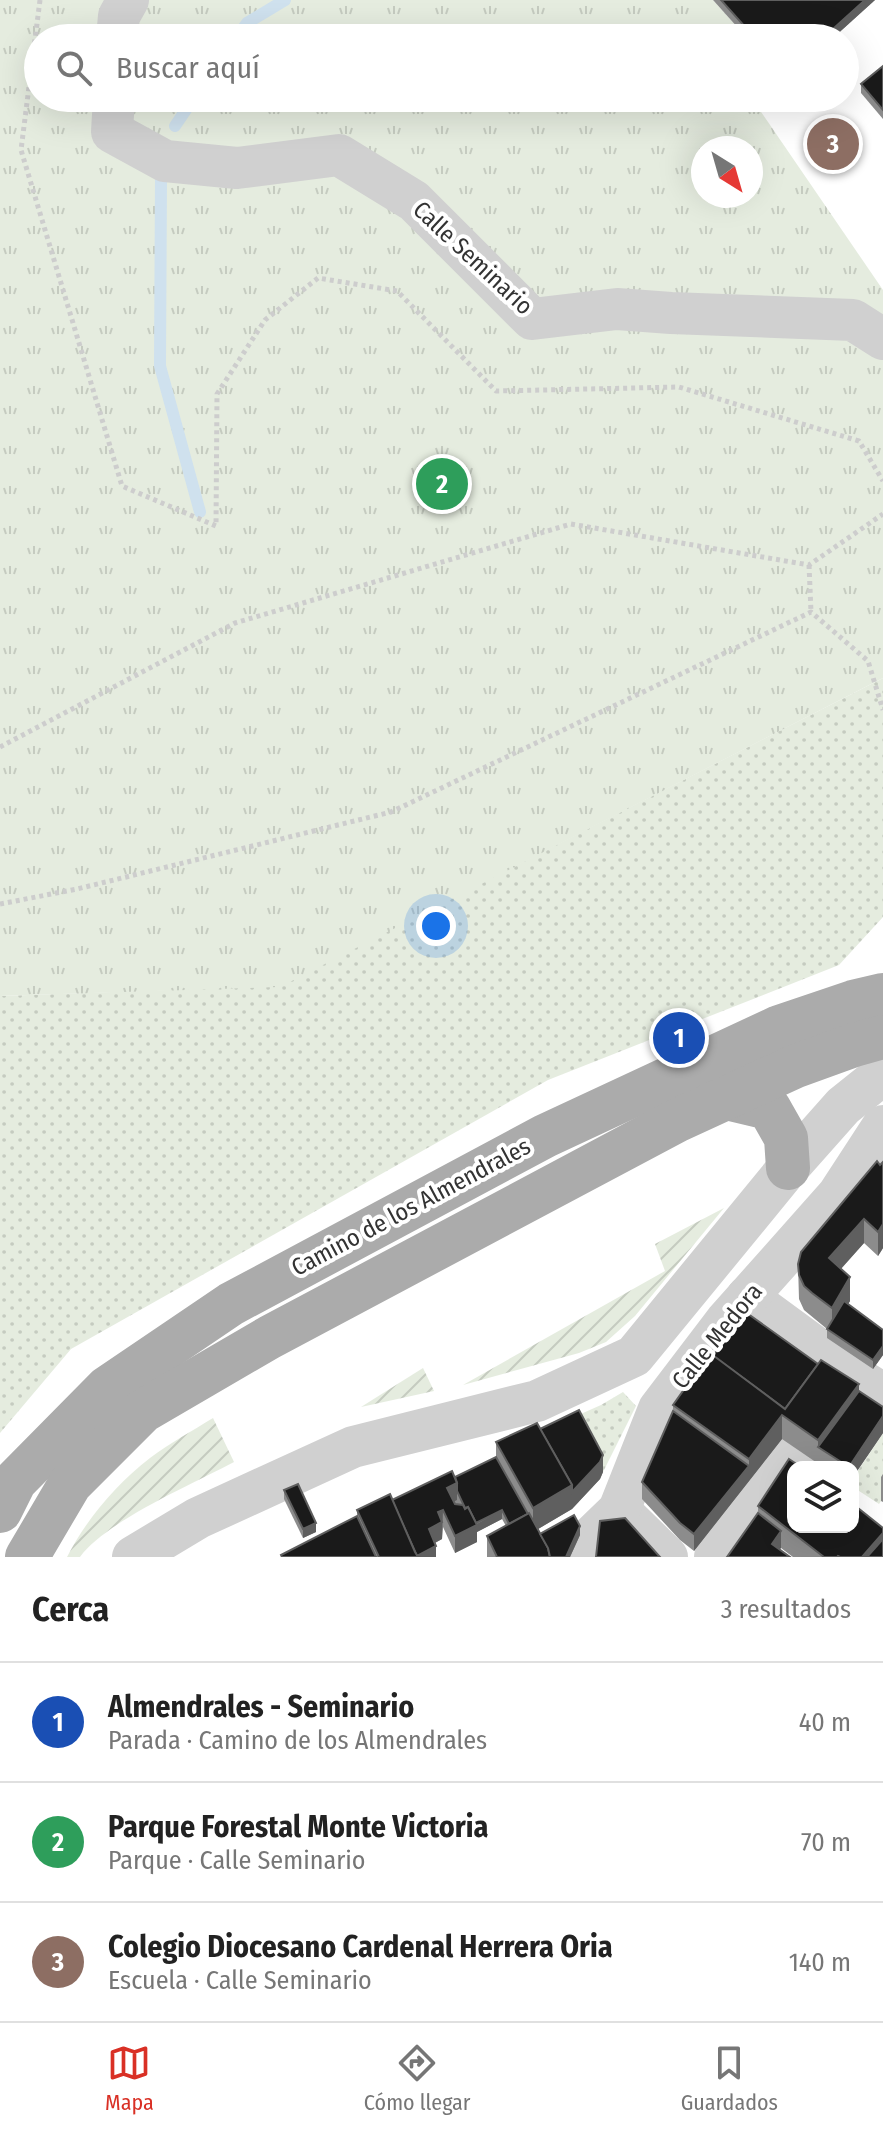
<!DOCTYPE html>
<html lang="es">
<head>
<meta charset="utf-8">
<style>
  :root { --surface:#fff; --page:#f6f6f6; --text:#222; --muted:#767676; --line:#e0e0e0; --accent:#d93025 }
  body { margin:0; font-family:"Fira Sans Condensed",sans-serif; background:var(--page); color:var(--text) }
  .controls { position:absolute; right:24px; bottom:24px; display:grid; overflow:hidden; border-radius:16px; box-shadow:0 8px 32px #0002 }
  .controls button { width:72px; height:72px; display:grid; place-items:center; padding:0; border:0; border-bottom:2px solid var(--line); background:var(--surface); color:var(--text); font:40px sans-serif }
  .compass { position:absolute; left:691px; top:136px; width:72px; height:72px; border-radius:50%; background:var(--surface); box-shadow:0 8px 32px #0002; rotate:143deg }
  .you { position:absolute; left:436px; top:926px; width:28px; height:28px; margin:-20px; border:6px solid #fff; border-radius:50%; background:#1a73e8; box-shadow:0 0 0 12px #1a73e833 }
  .badge { display:grid; place-items:center; width:52px; height:52px; border-radius:50%; background:var(--accent); color:#fff; font-size:26px; font-weight:700 }
  .pin { position:absolute; translate:-50% -50%; border:4px solid #fff; box-shadow:0 2px 8px #0006 }
  .list { margin:0; padding:0; list-style:none }
  h2 { display:flex; justify-content:space-between; align-items:center; height:104px; margin:0; padding:0 32px; font-size:34px }
  h2 small { font-size:26px; font-weight:400; color:var(--muted) }
  .list li { display:grid; grid-template-columns:52px 1fr auto; gap:24px; align-items:center; box-sizing:border-box; height:120px; padding:0 32px; border-top:2px solid var(--line) }
  .list b { display:block; font-size:30px; white-space:nowrap }
  .list p { margin:0; font-size:26px; white-space:nowrap; color:var(--muted) }
  .list em { font-size:26px; font-style:normal; color:var(--muted) }
  .icon { flex:none; width:44px; height:44px; fill:none; stroke:currentColor; stroke-width:2; stroke-linecap:round; stroke-linejoin:round }
  .map { position:relative; flex:none; width:883px; height:1557px; overflow:hidden }
  .search { position:absolute; background:var(--surface); box-shadow:0 8px 32px #0002; left:24px; right:24px; top:24px; height:88px; display:flex; align-items:center; gap:20px; box-sizing:border-box; padding:0 28px; border-radius:44px; color:var(--muted); font-size:30px }
  .sheet { height:464px; background:var(--surface) }
  nav { display:flex; justify-content:space-around; align-items:center; box-sizing:border-box; height:112px; border-top:2px solid var(--line); background:var(--surface); font-size:22px; color:var(--muted) }
  nav a { display:grid; justify-items:center; gap:4px }
  nav .on { color:var(--accent) }
  .map>svg:first-child { display:block }
  .grass { fill:url(#grass-dots) }
  .park { fill:url(#park-tufts); fill-rule:evenodd }
  .garden { fill:url(#garden-furrows) }
  .lines { fill:none; stroke-linecap:round; stroke-linejoin:round }
  .stream { stroke:#cfe1ee; stroke-width:12 }
  .path { stroke:#cdcdcd; stroke-width:5; stroke-dasharray:4 4; stroke-linecap:butt }
  .minor { stroke:#d0d0d0; stroke-width:42 }
  .major { stroke:#ababab; stroke-width:44 }
  .wall { fill:#8c8c8c }
  .shaded-wall { fill:#5f5f5f }
  .building { fill:#1a1a1a; stroke:#5f5f5f; stroke-width:2 }
  .labels { text-anchor:middle; dominant-baseline:central; stroke-width:8; stroke-linejoin:round; paint-order:stroke }
  .street-label { font-size:24px; fill:#333; stroke:#fff }
</style>
</head>
<body>
<div class="map">
<svg width="883" height="1557" viewBox="0 0 883 1557">
  <defs>
    <pattern id="grass-dots" width="8" height="8" patternUnits="userSpaceOnUse" patternTransform="scale(2)"><rect width="8" height="8" fill="#e5ecdf"/><path d="M2 2h.1M6 6h.1" fill="none" stroke="#c5cbc0" stroke-width="1.8" stroke-linecap="round"/></pattern>
    <pattern id="park-tufts" width="24" height="20" patternUnits="userSpaceOnUse" patternTransform="scale(2)"><rect width="24" height="20" fill="#e5ecdf"/><path d="M3 7l-1-3M5 7V3M7 7l1-3M15 17l-1-3M17 17v-4M19 17l1-3" fill="none" stroke="#c5cbc0"/></pattern>
    <pattern id="garden-furrows" width="10" height="10" patternUnits="userSpaceOnUse" patternTransform="scale(2)"><rect width="10" height="10" fill="#e5ecdf"/><path d="M-1 1l2-2M0 10L10 0M9 11l2-2" fill="none" stroke="#c5cbc0"/></pattern>
  </defs>
  <rect width="100%" height="100%" fill="#fff"/>
  <g class="grass">
    <polygon points="883,678 883,917 839,965 548,1080 71,1349 0,1433 0,996 280,986"/>
    <polygon points="623,1392 636,1406 603,1472 574,1417 601,1405"/>
    <polygon points="883,1433 883,1498 879,1504 853,1487 853,1478"/>
  </g>
  <path class="park" d="M0,0H713L747,38H38V98H766L757,106L883,290V678L280,987L0,996ZM703,148H751V196H703Z"/>
  <g class="garden">
    <polygon points="724,1208 635,1316 606,1342 579,1353 463,1385 665,1271 655,1244"/>
    <polygon points="423,1368 434,1391 361,1407"/>
    <path d="M213,1418L234,1462C193,1484 106,1521 80,1557H67C86,1520 116,1484 150,1458C170,1443 192,1431 213,1418Z"/>
  </g>
  <g class="lines">
    <g class="stream">
      <polyline points="236,38 247,23 285,0"/>
      <polyline points="175,126 194,98"/>
      <polyline points="161,179 160,366 200,512"/>
    </g>
    <g class="path">
      <polyline points="40,0 21,150 122,486 216,526 217,394 265,320 318,278 397,291 496,391 679,387 859,441 883,481"/>
      <polyline points="809,565 811,612"/>
      <polyline points="0,747 235,623 571,524 809,565 883,514"/>
      <polyline points="0,904 77,889 391,812 811,612 868,661 883,710"/>
    </g>
    <g class="minor">
      <polyline points="117,38 119,16 128,0"/>
      <polyline points="114,98 112,132 165,161 237,168 339,155 414,201 532,319 617,309 671,313 853,320 883,339"/>
      <polyline points="747,1297 856,1377 883,1394"/>
      <polyline points="619,1510 667,1557"/>
      <polyline points="133,1557 198,1518 353,1447 537,1401 634,1356 788,1168 843,1106 883,1074"/>
      <polyline points="581,1557 588,1540 619,1510 659,1409 726,1321 838,1195 883,1126"/>
      <polyline points="715,1557 788,1459 799,1467"/>
    </g>
    <g class="major">
      <polyline points="727,1098 769,1108 786,1138 788,1168"/>
      <polyline points="0,1511 15,1481 107,1388 231,1304 545,1136 779,1027 853,1002 883,995"/>
      <polyline points="27,1557 70,1484 143,1411 270,1337 676,1121 796,1066 854,1045 883,1037"/>
    </g>
  </g>
  <g class="wall">
    <polygon points="713,0 875,0 833,38 747,38"/>
    <polygon points="883,66 883,119 861,93 861,84"/>
    <polygon points="883,1162 883,1248 878,1256 864,1243 841,1269 850,1301 848,1304 883,1330 883,1355 873,1369 827,1338 827,1329 804,1310 799,1299 798,1264"/>
    <polygon points="713,1356 818,1364 883,1407 883,1433 853,1477 853,1467 823,1467 782,1439 694,1551 680,1540 642,1499 642,1482 673,1411 673,1405"/>
    <polygon points="540,1429 603,1472 600,1479 572,1509 538,1529 540,1534 580,1535 570,1557 487,1557 487,1536 506,1526 502,1519 477,1532 477,1542 455,1553 443,1527 442,1539 435,1543 436,1557 281,1557 281,1555 357,1516 357,1510 392,1500 455,1477 496,1457 496,1442"/>
    <polygon points="883,1474 883,1502 881,1501 881,1477"/>
    <polygon points="284,1490 316,1532 303,1538 284,1499"/>
    <polygon points="758,1506 883,1557 793,1557 781,1548 727,1557 758,1513"/>
  </g>
  <g class="shaded-wall">
    <polygon points="865,0 875,0 833,38 823,38"/>
    <polygon points="864,1219 864,1243 829,1282 829,1258"/>
    <polygon points="883,1224 883,1248 878,1256 878,1232"/>
    <polygon points="850,1277 850,1301 832,1332 832,1308"/>
    <polygon points="883,1346 883,1355 873,1369 873,1360"/>
    <polygon points="859,1384 859,1408 818,1447 818,1440"/>
    <polygon points="782,1415 782,1439 694,1551 694,1534 749,1466 749,1459"/>
    <polygon points="883,1416 883,1433 853,1477 853,1467 849,1467"/>
    <polygon points="603,1455 603,1472 600,1479 572,1509 572,1492"/>
    <polygon points="457,1483 457,1500 447,1505 447,1488"/>
    <polygon points="572,1485 572,1509 533,1532 533,1508"/>
    <polygon points="443,1510 442,1539 429,1546 429,1529 438,1512"/>
    <polygon points="502,1510 502,1519 477,1532 477,1542 455,1553 455,1536"/>
    <polygon points="316,1523 316,1532 303,1538 303,1529"/>
    <polygon points="580,1526 580,1535 570,1557 566,1557"/>
    <polygon points="781,1531 781,1548 775,1557 772,1544"/>
    <polygon points="883,1533 883,1557 862,1557"/>
    <polygon points="436,1546 436,1557 415,1557"/>
  </g>
  <g class="building">
    <polygon points="721,0 865,0 823,38 755,38"/>
    <polygon points="883,66 883,110 861,84"/>
    <polygon points="877,1161 880,1165 883,1162 883,1224 878,1232 864,1219 829,1258 850,1277 832,1308 812,1293 804,1286 799,1275 798,1264 801,1252"/>
    <polygon points="844,1301 883,1330 883,1346 873,1360 827,1329"/>
    <polygon points="744,1311 818,1364 785,1409 713,1356"/>
    <polygon points="710,1353 785,1409 821,1360 859,1384 818,1440 782,1415 749,1459 673,1405"/>
    <polygon points="859,1391 883,1407 883,1416 849,1467 818,1447"/>
    <polygon points="579,1410 603,1455 600,1462 572,1492 572,1485 540,1429"/>
    <polygon points="673,1411 749,1466 694,1534 680,1523 642,1482"/>
    <polygon points="537,1423 572,1485 533,1508 496,1442"/>
    <polygon points="496,1457 528,1514 509,1524 502,1510 476,1523 468,1507 465,1508 457,1491 457,1483 455,1477"/>
    <polygon points="789,1459 801,1467 793,1467 793,1527 853,1527 853,1504 883,1528 883,1533 862,1557 840,1557 838,1556 837,1557 824,1557 758,1506"/>
    <polygon points="452,1471 457,1483 447,1488 455,1504 463,1505 465,1509 468,1507 477,1525 455,1536 443,1510 438,1512 442,1522 429,1529 436,1546 417,1556 392,1500"/>
    <polygon points="298,1484 316,1523 303,1529 284,1490"/>
    <polygon points="390,1494 415,1552 418,1557 379,1557 357,1510"/>
    <polygon points="529,1513 548,1548 550,1557 497,1557 487,1536"/>
    <polygon points="758,1513 781,1531 772,1544 790,1557 727,1557"/>
    <polygon points="574,1515 580,1526 566,1557 550,1557 548,1548 540,1534"/>
    <polygon points="357,1516 376,1557 282,1557 281,1555"/>
    <polygon points="625,1518 660,1557 596,1557 600,1521"/>
    <polygon points="883,1539 883,1557 867,1557"/>
  </g>
  <g class="labels">
    <g class="street-label">
      <text transform="translate(473 258) rotate(43)">Calle Seminario</text>
      <text transform="translate(411 1207) rotate(-28)">Camino de los Almendrales</text>
      <text transform="translate(717 1336) rotate(-51)">Calle Medora</text>
    </g>
  </g>
</svg>
<div class="controls">
<button><svg class="icon" aria-label="layers" viewBox="0 0 24 24"><path d="M12 4l9 5-9 5-9-5zM3 14l9 5 9-5"/></svg></button>
</div>
<svg class="compass" viewBox="-18 -18 36 36"><path d="M0-13l5 13h-10z" fill="#e53935"/><path d="M0 13l5-13h-10z" fill="#767676"/></svg>
<div class="you"></div>
<div class="pin badge" style="left:679px;top:1038px;background:#1a4fb4">1</div>
<div class="pin badge" style="left:442px;top:484px;background:#2e9e5b">2</div>
<div class="pin badge" style="left:833px;top:144px;background:#8d6e63">3</div>
<div class="search"><svg class="icon" aria-label="search" viewBox="0 0 24 24"><circle cx="10" cy="10" r="6"/><path d="M15 15l6 6"/></svg>Buscar aquí</div>
</div>
<section class="sheet">
<h2>Cerca<small>3 resultados</small></h2>
<ul class="list">
<li><span class="badge" style="background:#1a4fb4">1</span><div><b>Almendrales - Seminario</b><p>Parada · Camino de los Almendrales</p></div><em>40 m</em></li>
<li><span class="badge" style="background:#2e9e5b">2</span><div><b>Parque Forestal Monte Victoria</b><p>Parque · Calle Seminario</p></div><em>70 m</em></li>
<li><span class="badge" style="background:#8d6e63">3</span><div><b>Colegio Diocesano Cardenal Herrera Oria</b><p>Escuela · Calle Seminario</p></div><em>140 m</em></li>
</ul>
</section>
<nav>
<a class="on"><svg class="icon" aria-label="map" viewBox="0 0 24 24"><path d="M3 6l6-2 6 2 6-2v14l-6 2-6-2-6 2zM9 4v14M15 6v14"/></svg>Mapa</a>
<a><svg class="icon" aria-label="directions" viewBox="0 0 24 24"><path d="M12 3l9 9-9 9-9-9zM9 14v-3h6M13 9l2 2-2 2"/></svg>Cómo llegar</a>
<a><svg class="icon" aria-label="saved" viewBox="0 0 24 24"><path d="M7 4h10v16l-5-4-5 4z"/></svg>Guardados</a>
</nav>
</body>
</html>
